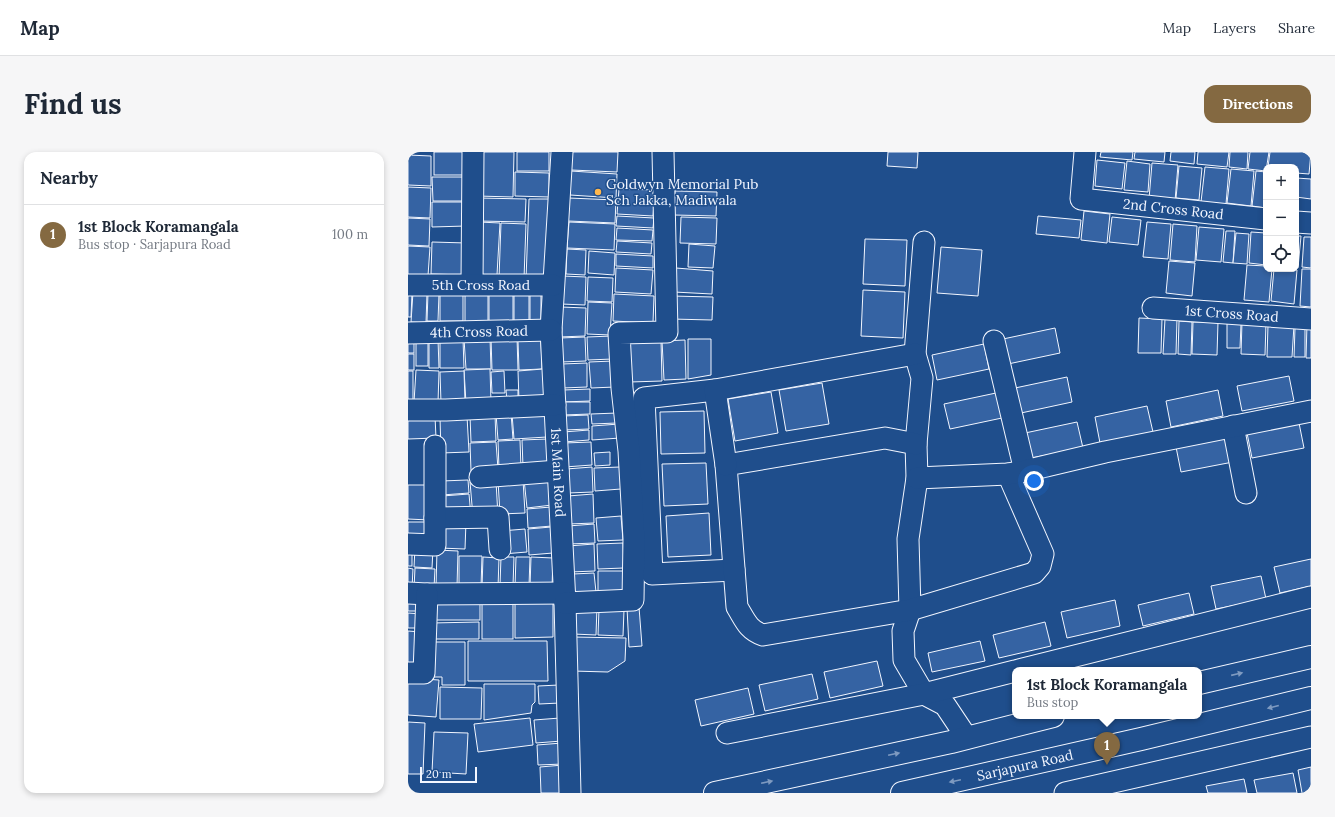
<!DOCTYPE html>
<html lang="en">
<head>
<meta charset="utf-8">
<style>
  :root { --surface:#fff; --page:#f6f6f7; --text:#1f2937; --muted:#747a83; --line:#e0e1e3; --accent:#846941 }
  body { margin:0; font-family:Lora,serif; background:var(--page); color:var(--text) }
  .controls { position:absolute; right:12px; top:12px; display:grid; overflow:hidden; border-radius:8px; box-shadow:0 2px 6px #0003 }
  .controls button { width:36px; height:36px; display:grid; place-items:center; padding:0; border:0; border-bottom:1px solid var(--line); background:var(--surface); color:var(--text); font:20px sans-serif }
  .scale { position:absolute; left:12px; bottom:10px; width:57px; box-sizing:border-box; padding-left:4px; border:2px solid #f2f6ff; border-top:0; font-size:11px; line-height:14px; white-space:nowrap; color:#f2f6ff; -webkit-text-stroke:3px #1f4e8c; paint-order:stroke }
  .you { position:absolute; left:626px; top:329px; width:14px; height:14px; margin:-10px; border:3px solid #fff; border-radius:50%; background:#1a73e8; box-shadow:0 0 0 6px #1a73e833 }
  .badge { display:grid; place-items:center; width:26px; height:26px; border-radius:50%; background:var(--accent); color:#fff; font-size:13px; font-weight:700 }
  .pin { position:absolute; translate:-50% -33px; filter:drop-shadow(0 1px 2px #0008) }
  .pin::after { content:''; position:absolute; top:21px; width:14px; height:12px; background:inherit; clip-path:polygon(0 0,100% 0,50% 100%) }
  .popup { position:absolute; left:604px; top:515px; width:190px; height:52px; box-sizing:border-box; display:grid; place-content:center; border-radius:8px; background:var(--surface); filter:drop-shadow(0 1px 3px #0005); font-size:13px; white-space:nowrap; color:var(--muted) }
  .popup b { font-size:15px; color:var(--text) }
  .popup::after { content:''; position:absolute; left:50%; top:100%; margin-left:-8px; border:8px solid transparent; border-top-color:var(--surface) }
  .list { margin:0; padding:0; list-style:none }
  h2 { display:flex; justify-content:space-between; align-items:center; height:52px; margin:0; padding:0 16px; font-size:17px }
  h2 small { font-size:13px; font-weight:400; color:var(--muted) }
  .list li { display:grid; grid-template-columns:26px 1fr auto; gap:12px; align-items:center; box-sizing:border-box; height:60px; padding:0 16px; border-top:1px solid var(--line) }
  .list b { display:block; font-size:15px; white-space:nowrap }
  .list p { margin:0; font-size:13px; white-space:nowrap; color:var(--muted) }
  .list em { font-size:13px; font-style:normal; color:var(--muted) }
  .icon { flex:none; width:22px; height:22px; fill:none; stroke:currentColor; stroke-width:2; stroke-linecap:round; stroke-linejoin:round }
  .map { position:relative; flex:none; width:903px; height:641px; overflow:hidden; border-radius:12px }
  header { display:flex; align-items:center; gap:24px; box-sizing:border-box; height:56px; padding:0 20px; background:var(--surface); border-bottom:1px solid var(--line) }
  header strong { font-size:19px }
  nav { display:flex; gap:22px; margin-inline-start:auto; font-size:14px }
  .intro { display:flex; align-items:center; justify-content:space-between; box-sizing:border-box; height:96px; padding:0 24px }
  h1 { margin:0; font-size:28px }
  .button { padding:10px 18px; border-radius:12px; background:var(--accent); color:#fff; font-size:14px; font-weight:700 }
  main { display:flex; gap:24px; padding:0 24px }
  aside { flex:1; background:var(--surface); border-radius:12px; box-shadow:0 2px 6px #0003 }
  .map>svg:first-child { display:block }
  .building { fill:#3563a3; stroke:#f2f6ff }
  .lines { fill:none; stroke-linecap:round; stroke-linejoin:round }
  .minor-casing { stroke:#f2f6ff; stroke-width:23 }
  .major-casing { stroke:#f2f6ff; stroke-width:24 }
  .minor { stroke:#1f4e8c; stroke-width:21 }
  .major { stroke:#1f4e8c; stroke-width:22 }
  .oneway { fill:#7e9ac0 }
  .poi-dot { fill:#ffb74d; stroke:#1f4e8c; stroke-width:1.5 }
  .labels { text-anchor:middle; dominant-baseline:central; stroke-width:3; stroke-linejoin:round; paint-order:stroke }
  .poi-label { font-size:14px; fill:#f2f6ff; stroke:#1f4e8c; text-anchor:start }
  .street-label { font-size:14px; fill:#f2f6ff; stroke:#1f4e8c }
</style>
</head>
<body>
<header>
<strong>Map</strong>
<nav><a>Map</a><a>Layers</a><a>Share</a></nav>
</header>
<div class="intro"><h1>Find us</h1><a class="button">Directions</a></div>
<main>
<aside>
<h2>Nearby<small></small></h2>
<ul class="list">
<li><span class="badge">1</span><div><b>1st Block Koramangala</b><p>Bus stop · Sarjapura Road</p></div><em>100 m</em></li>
</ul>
</aside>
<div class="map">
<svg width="903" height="641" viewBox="0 0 903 641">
  <rect width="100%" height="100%" fill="#1f4e8c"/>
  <g class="building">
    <rect x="26" y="0" width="32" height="23"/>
    <polygon points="70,0 106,0 105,45 69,44"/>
    <rect x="109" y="0" width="32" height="19"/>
    <polygon points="163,0 210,0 209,20 163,18"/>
    <polygon points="480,0 510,0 509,16 479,14"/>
    <polygon points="693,0 725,0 724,8 692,5"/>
    <polygon points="727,0 757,0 756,10 726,7"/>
    <polygon points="763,0 787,0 786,12 762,9"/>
    <polygon points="790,0 821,0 819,15 789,12"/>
    <polygon points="822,0 840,0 839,17 821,15"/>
    <polygon points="842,0 861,0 858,19 840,17"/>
    <polygon points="862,0 903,0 901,22 888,21 888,15 860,15"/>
    <polygon points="0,3 23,4 23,34 0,33"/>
    <polygon points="689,8 717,11 714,37 687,34"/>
    <polygon points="719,9 742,12 740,40 716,38"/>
    <polygon points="744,11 770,13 767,49 741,47"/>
    <polygon points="771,14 794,16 791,48 768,46"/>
    <polygon points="797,15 821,17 818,52 793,50"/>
    <polygon points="823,17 846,19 843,54 819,51"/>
    <polygon points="163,19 209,22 208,46 162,43"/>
    <polygon points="848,19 858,20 858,56 844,54"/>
    <polygon points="107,20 141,21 141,45 107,44"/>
    <polygon points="24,25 58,25 58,49 25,49"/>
    <polygon points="888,26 903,27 903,47 888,45"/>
    <polygon points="0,35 23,36 22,66 0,65"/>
    <polygon points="211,37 247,38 245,64 209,62"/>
    <polygon points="267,39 309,40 308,64 266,63"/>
    <polygon points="71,46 118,47 117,70 70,69"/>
    <polygon points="161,46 208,48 207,71 160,69"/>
    <polygon points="121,47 141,47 138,128 118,127"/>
    <polygon points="24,50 57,50 58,74 24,75"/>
    <polygon points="676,59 702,62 699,91 673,88"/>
    <polygon points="209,64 246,66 245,76 208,74"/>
    <polygon points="630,64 673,68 671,86 628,82"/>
    <polygon points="273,65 309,66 308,92 272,91"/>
    <polygon points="704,65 733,68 730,93 701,90"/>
    <polygon points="0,66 22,67 21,94 0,93"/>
    <polygon points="71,70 92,71 89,123 69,123"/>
    <polygon points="161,70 207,72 206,98 159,96"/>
    <polygon points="739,70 763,72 760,107 735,105"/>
    <polygon points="93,71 118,72 116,127 91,126"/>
    <polygon points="765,72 789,74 787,110 762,108"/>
    <polygon points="791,75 816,77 813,110 788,108"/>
    <polygon points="209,76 245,78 244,89 208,88"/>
    <polygon points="818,79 827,79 825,111 815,110"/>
    <polygon points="843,80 858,81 858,113 841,111"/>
    <polygon points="828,81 841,82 839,112 825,111"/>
    <polygon points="888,84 893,84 890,116 888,116"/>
    <polygon points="896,85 903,85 903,116 894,115"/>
    <polygon points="457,87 499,88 497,134 455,132"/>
    <polygon points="209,89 244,91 243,102 208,100"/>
    <polygon points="24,90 59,91 57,123 23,122"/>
    <polygon points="281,92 307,94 305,116 280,115"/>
    <polygon points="0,94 22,95 20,124 0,123"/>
    <polygon points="533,95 574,98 570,144 529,141"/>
    <polygon points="159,97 178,98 177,123 158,122"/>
    <polygon points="181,99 207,101 206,123 180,121"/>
    <polygon points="208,102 245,104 245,116 208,114"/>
    <polygon points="761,109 787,111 784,144 758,141"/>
    <polygon points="839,113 858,114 858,117 864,117 861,150 836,148"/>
    <polygon points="208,116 245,118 243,142 207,140"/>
    <polygon points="268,116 305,119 304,142 266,140"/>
    <polygon points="866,117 889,118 886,152 863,149"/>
    <polygon points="894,117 903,117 903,155 892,154"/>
    <polygon points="155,124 178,125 177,153 153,152"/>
    <polygon points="180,125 205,126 204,150 179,149"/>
    <polygon points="455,138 497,140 495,186 453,184"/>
    <polygon points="5,140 19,141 18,171 3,170"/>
    <polygon points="0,141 4,141 3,165 0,165"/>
    <polygon points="20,141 31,142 30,169 19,169"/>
    <rect x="32" y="142" width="23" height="27"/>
    <rect x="57" y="142" width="23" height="29"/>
    <rect x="81" y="142" width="24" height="28"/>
    <polygon points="206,142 246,144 245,171 205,169"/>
    <rect x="106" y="143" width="15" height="28"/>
    <rect x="122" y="143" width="11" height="28"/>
    <polygon points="264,144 305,145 304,168 263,167"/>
    <polygon points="180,150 204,151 202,183 179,182"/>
    <polygon points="153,155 178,156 177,184 151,185"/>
    <polygon points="731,166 754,167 753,201 730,201"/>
    <polygon points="757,167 769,167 768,202 755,202"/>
    <polygon points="771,169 784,170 783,203 770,202"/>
    <polygon points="785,170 810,170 809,203 784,202"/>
    <polygon points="834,170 858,171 857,203 833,202"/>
    <polygon points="819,171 833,172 832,196 819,196"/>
    <polygon points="899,172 903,172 903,206 898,206"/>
    <polygon points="860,173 886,173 884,205 859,205"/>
    <polygon points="647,176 652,201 600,212 595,187"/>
    <polygon points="887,176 897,176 897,205 886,205"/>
    <polygon points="204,184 205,207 180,208 179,185"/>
    <rect x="0" y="185" width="6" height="16"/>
    <polygon points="109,185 110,218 84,218 83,186"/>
    <polygon points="177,185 178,209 153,210 152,186"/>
    <polygon points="82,186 83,217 58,217 56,187"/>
    <rect x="8" y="187" width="12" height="27"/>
    <polygon points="21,187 30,187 31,216 21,216"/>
    <polygon points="32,187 55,187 56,216 32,216"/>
    <polygon points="280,187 303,187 303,223 280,227"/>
    <polygon points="133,188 134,217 111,218 110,189"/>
    <polygon points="253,188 254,229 222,230 221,189"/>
    <polygon points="277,188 278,227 256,228 254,189"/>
    <polygon points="576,192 581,217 529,228 524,203"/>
    <rect x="0" y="202" width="6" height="16"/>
    <polygon points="205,209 207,235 183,236 181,210"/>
    <polygon points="179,211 179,235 155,236 154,212"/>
    <polygon points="82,217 83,250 58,251 56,218"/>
    <polygon points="135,217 137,248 111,249 110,219"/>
    <polygon points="8,218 31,219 30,251 6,250"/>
    <rect x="0" y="219" width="5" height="32"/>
    <polygon points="56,219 57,250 33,251 32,220"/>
    <polygon points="96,219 97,241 84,241 83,220"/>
    <polygon points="881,224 886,249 834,259 829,234"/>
    <polygon points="659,225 664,250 613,261 607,236"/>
    <polygon points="414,231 421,272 378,279 371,238"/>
    <polygon points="182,237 182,249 155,250 155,238"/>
    <polygon points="98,238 110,238 110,249 99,250"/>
    <polygon points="810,238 815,264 763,275 758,249"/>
    <polygon points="363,240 370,281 327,289 320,247"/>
    <polygon points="588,241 594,266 542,277 536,252"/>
    <polygon points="155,250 182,250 182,262 155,263"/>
    <polygon points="739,254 745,280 692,291 687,265"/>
    <polygon points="296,259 297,301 253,302 252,260"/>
    <polygon points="138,260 139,285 106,287 104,262"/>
    <polygon points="103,261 105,287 90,288 88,262"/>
    <polygon points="209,261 209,271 184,272 183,262"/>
    <polygon points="87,263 88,289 63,290 62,264"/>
    <polygon points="180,263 181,277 156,278 155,264"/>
    <polygon points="27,264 28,286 0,287 0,265"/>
    <polygon points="59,264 61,300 33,301 32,266"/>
    <polygon points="669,270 675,296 623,306 617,281"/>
    <polygon points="891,271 896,296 844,306 839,281"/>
    <polygon points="211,272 212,286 184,288 184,274"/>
    <polygon points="181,278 181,288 156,290 155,280"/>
    <polygon points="820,285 825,310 773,320 768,295"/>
    <polygon points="139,287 141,313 115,315 114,288"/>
    <polygon points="112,288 113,316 91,317 90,289"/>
    <polygon points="88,290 90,317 63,319 62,291"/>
    <polygon points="183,290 184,313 157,315 156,291"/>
    <polygon points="202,300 202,313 187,314 186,301"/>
    <polygon points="298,311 300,352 256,354 254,312"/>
    <polygon points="184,315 185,340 160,341 158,317"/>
    <polygon points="212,315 213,337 187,339 186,316"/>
    <polygon points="141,325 144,353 119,356 116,327"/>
    <polygon points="60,328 61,341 34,343 33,329"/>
    <polygon points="115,328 117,361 92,362 90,329"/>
    <polygon points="88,329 90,364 65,365 62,330"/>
    <polygon points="0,333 22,333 21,368 0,367"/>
    <polygon points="61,342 63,364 35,365 34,344"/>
    <polygon points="185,342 186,371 161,372 160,344"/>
    <polygon points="143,355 144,374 120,376 119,357"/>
    <polygon points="301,361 303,403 260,405 258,364"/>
    <polygon points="213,364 215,388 190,389 188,366"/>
    <polygon points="32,369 58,370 57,397 31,396"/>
    <rect x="0" y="370" width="22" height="19"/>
    <polygon points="186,372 187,391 161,392 160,374"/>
    <polygon points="143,375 145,401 121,403 120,377"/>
    <polygon points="117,377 119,400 95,402 93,379"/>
    <polygon points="215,391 216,416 190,417 189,392"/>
    <polygon points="186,392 187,419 162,420 160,394"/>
    <rect x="0" y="396" width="4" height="18"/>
    <polygon points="7,396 25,397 24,416 6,415"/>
    <polygon points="29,398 50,399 49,435 28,435"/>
    <polygon points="51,404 74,404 73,435 51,435"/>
    <polygon points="75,405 91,406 90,436 74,435"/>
    <polygon points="93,405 106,405 105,434 92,433"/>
    <polygon points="108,405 122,405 121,434 107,434"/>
    <polygon points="123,405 145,406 144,436 122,435"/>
    <polygon points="903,407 903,434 872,441 866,415"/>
    <polygon points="0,416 5,417 4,436 0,435"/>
    <polygon points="7,416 27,417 26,436 6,436"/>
    <polygon points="190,419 215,419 215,440 190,439"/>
    <polygon points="186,421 188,440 166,441 165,422"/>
    <polygon points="853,424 858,447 808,457 803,434"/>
    <polygon points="781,441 786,462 735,474 730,453"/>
    <rect x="74" y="444" width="31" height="43"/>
    <polygon points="107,445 145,445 145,485 107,486"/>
    <polygon points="0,446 15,447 14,459 0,459"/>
    <rect x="24" y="447" width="48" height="21"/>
    <polygon points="707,448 712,474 659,486 653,460"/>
    <polygon points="166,454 189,455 188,483 165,482"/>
    <polygon points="231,455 234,494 221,495 219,456"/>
    <polygon points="191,457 216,458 215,484 190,483"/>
    <polygon points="0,461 14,462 14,476 0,476"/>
    <polygon points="71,470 71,487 23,487 23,471"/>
    <polygon points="637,470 643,494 591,506 585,483"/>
    <polygon points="0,479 13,480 12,517 0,517"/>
    <polygon points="165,485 218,486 217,509 200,520 164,519"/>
    <polygon points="60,489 139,489 140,529 60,529"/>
    <polygon points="572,489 577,509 524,520 520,501"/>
    <polygon points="21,490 57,490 57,533 34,533 34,525 21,525"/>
    <polygon points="469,509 475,534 422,546 416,520"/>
    <polygon points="404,522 410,547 357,559 351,533"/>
    <polygon points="0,526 31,528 28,565 0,563"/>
    <polygon points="76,532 127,532 127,550 124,553 123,561 76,568"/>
    <polygon points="151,533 152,551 131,552 130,534"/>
    <polygon points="32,535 74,536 73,567 32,567"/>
    <polygon points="340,536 346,562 293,574 287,548"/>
    <polygon points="122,566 125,593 70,600 66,572"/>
    <polygon points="152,566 154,589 128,591 126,568"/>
    <polygon points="0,570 17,571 15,622 0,622"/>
    <polygon points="26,580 60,581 58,622 24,620"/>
    <polygon points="154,591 155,612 130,613 129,593"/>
    <polygon points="155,613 157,641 133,641 132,615"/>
    <polygon points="903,615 903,641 894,641 890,618"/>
    <polygon points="885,621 889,641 849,641 846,628"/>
    <polygon points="836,627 839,641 800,641 798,634"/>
  </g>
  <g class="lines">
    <defs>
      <g id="minor">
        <path id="s1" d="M154,0L143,178L157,451L162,641"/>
        <path id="s2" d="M677,0L673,47L858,67"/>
        <polyline points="888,70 903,71"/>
        <polyline points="516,90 507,202 514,226 508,292 509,326 500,387 502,458 495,479 496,508 516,542 537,553 559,586"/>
        <polyline points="64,132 65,0"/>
        <path id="s3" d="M0,133H145"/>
        <path id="s4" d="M745,156L903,167"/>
        <path id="s5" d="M0,181L143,178"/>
        <polyline points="586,189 617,319"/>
        <polyline points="307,238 236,246 244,422 326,418"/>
        <polyline points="0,258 38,258 147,253"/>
        <polyline points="825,274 838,341"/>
        <path d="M508,292L477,286L318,313L329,455C337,468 340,478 355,483L502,458L626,421L632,414L635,402L600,322"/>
        <polyline points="318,313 307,238 507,202"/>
        <polyline points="72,325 150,319"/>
        <polyline points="509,326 600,322 617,319 697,300 903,259"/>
        <polyline points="27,366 90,365 92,397"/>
        <polyline points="0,392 27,393 27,294"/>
        <polyline points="0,441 19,442 156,441"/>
        <polyline points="157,451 225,448 226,387 221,299 214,236 211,181 259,180 255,0"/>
        <polyline points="611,518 903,445"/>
        <polyline points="0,521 16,521 19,442"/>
        <polyline points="319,581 516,542 607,519"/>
        <polyline points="657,641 903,585"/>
      </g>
      <g id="major">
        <polyline points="791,531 903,505"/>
        <polyline points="307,641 543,590 645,564"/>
        <path id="s6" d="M494,641L733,587L903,546"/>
      </g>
    </defs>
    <use href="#minor" class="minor-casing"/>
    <use href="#major" class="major-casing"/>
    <use href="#minor" class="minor"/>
    <use href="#major" class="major"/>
  </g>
  <defs><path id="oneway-solid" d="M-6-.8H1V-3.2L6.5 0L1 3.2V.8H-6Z"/></defs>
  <g class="oneway">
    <use href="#oneway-solid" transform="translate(829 522) rotate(-13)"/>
    <use href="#oneway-solid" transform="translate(865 555) rotate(166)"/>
    <use href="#oneway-solid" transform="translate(486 602) rotate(-12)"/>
    <use href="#oneway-solid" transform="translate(547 629) rotate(168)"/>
    <use href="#oneway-solid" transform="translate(359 630) rotate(-12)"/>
  </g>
  <circle class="poi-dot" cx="190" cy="40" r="4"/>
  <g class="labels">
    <g class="poi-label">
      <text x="198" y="32">Goldwyn Memorial Pub<tspan x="198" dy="16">Sch Jakka, Madiwala</tspan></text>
    </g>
    <g class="street-label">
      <text stroke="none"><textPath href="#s2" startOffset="140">2nd Cross Road</textPath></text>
      <text stroke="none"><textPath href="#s3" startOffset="73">5th Cross Road</textPath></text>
      <text stroke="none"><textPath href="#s4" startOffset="79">1st Cross Road</textPath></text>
      <text stroke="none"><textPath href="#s5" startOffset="71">4th Cross Road</textPath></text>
      <text stroke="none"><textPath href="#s1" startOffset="321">1st Main Road</textPath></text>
      <text stroke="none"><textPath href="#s6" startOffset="126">Sarjapura Road</textPath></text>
    </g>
  </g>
</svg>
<div class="controls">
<button>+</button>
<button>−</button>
<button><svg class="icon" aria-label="locate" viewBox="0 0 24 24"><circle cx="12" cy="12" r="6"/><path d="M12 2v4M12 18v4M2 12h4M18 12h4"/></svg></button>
</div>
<div class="scale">20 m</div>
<div class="you"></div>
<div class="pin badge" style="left:699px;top:613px">1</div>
<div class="popup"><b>1st Block Koramangala</b>Bus stop</div>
</div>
</main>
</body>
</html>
